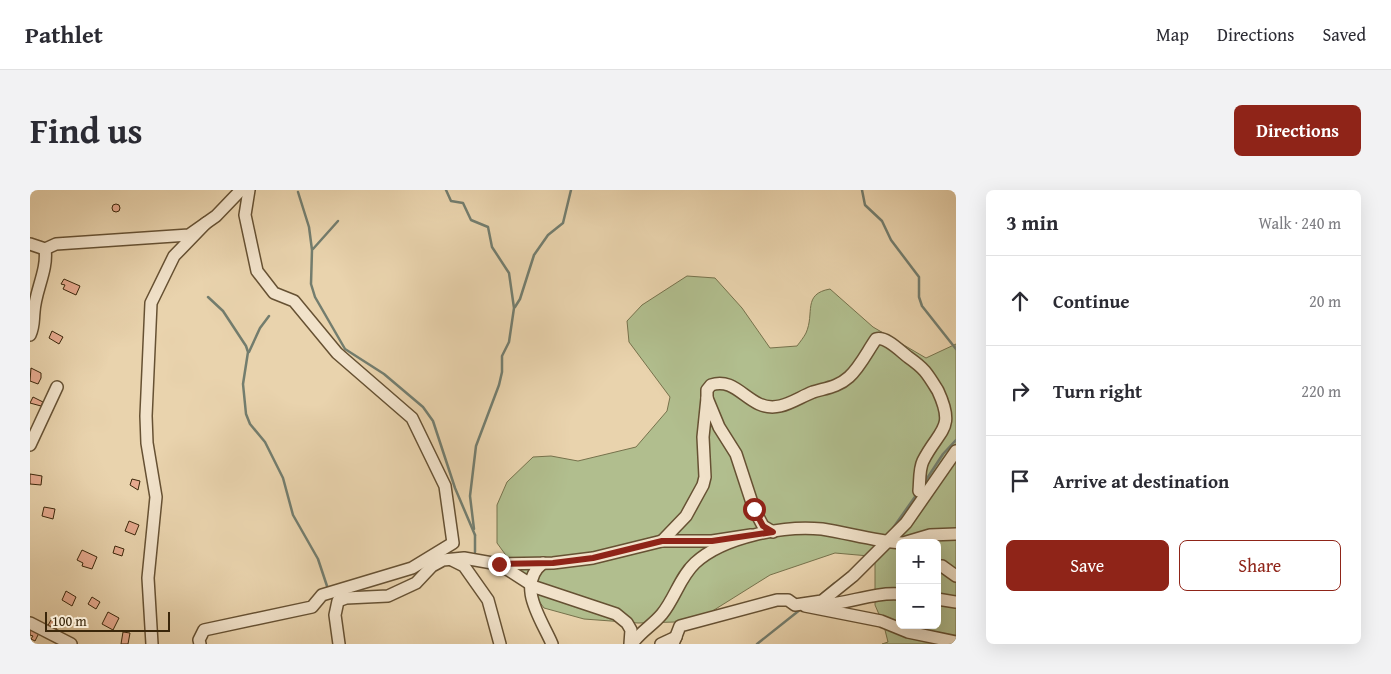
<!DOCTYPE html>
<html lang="en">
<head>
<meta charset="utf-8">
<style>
  :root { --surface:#fff; --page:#f2f2f3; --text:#2b2b33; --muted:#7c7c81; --line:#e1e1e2; --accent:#8f2418 }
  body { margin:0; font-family:"Gentium Book Plus",serif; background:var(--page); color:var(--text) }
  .controls { position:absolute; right:15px; bottom:15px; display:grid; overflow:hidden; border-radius:8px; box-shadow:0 5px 20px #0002 }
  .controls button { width:45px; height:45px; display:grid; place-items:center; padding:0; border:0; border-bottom:1px solid var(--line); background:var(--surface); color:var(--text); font:25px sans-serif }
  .scale { position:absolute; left:15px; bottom:12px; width:125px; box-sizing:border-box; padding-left:5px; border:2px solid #3a260a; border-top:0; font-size:14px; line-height:18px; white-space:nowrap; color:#3a260a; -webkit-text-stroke:4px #f1e2ca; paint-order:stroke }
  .stop { position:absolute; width:15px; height:15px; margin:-11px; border:4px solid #8f2418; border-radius:50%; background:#fff }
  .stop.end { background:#8f2418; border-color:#fff; box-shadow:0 1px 5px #0008 }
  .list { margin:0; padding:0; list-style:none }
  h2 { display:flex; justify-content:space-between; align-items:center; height:65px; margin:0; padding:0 20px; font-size:21px }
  h2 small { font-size:16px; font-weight:400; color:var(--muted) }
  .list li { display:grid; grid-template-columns:32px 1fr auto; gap:15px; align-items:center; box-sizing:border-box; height:90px; padding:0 20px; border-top:1px solid var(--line) }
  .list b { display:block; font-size:19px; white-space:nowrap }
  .list em { font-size:16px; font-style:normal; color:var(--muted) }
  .actions { display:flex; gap:10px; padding:15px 20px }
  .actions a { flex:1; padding:11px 0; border:1px solid var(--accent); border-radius:8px; text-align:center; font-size:18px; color:var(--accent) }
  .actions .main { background:var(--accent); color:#fff }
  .icon { flex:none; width:28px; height:28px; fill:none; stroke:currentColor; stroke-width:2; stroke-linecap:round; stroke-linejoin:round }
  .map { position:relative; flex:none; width:926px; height:454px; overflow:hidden; border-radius:8px }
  header { display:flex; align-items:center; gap:30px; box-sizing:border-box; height:70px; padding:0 25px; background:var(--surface); border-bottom:1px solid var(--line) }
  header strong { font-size:24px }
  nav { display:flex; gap:28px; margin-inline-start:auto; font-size:18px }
  .intro { display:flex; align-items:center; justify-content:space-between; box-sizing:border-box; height:120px; padding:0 30px }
  h1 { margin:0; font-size:35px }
  .button { padding:12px 22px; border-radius:8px; background:var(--accent); color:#fff; font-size:18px; font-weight:700 }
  main { display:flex; gap:30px; padding:0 30px }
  aside { flex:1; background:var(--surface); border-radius:8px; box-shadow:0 5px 20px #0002 }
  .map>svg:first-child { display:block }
  .green { fill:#b1be8e; stroke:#76724c; fill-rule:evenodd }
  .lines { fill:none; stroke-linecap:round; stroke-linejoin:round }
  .stream { stroke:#737d6e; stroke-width:2.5 }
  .building { fill:#e7aa8f; stroke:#3a260a }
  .minor-casing { stroke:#665133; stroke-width:14 }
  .minor { stroke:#f1e2ca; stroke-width:11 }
  .route { stroke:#8f2418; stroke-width:6 }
</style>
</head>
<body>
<header>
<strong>Pathlet</strong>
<nav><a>Map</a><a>Directions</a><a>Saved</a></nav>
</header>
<div class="intro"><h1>Find us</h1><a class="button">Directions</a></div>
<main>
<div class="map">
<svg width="926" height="454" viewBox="0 0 926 454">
  <rect width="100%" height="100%" fill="#e9d3ad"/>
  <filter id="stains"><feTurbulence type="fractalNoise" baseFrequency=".004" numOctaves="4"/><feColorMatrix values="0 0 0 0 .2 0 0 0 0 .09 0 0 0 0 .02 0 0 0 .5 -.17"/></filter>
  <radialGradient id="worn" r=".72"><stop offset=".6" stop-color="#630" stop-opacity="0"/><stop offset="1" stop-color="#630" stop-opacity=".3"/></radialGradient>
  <path class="green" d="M657,86L685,88L712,118L740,158L767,156C770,152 774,147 776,143C785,123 772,104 800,99L843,137L896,168L926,154V454H852L858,452L854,436L845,415V371L839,366L805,363L740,385L676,425L645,432L608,433L554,429L514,418L467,353V315L477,292L503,267L521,266L548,271L606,257L637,221L640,207L599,152L597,131L612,115ZM870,353H907V435H870Z"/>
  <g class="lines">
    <g class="stream">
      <polyline points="416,0 421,11 433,13 441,30 458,37 462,57 479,83 484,118 479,152 472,166 472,182 469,195 446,256 440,306 444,339"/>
      <polyline points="832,0 835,15 852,31 861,50 889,87 889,107 892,116 926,159"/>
      <polyline points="268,2 279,37 282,60 281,94 285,107 315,159 354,184 393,217 403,231 425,298 445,345"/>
      <polyline points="283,59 308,31"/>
      <polyline points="178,107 193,121 216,156 218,162 213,194 216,224 220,234 235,252 253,288 263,325 288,369 298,399"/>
      <polyline points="485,117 490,109 504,65 518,45 533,33 541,0"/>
      <polyline points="219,162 230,138 239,126"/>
      <polyline points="894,293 913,264 926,250"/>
      <polyline points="863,338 887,304"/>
      <polyline points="445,345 445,362"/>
      <polyline points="788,407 805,393"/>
      <polyline points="727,454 771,419"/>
    </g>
  </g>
  <g class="building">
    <circle cx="86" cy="18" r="4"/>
    <polygon points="34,89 50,96 46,105 33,99 35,95 31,94"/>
    <polygon points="22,141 33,147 29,154 19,148"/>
    <polygon points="1,178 11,183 11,188 8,194 0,191"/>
    <polygon points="3,207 13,212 11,216 0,213"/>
    <polygon points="0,284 12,286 11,295 0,294"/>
    <polygon points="102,289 110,291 108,300 100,295"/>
    <polygon points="14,317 25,319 23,329 12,326"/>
    <polygon points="99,331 109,335 105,345 95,341"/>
    <polygon points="85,356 94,359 92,366 83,363"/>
    <polygon points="52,360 67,367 62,379 52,376 53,373 47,370"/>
    <polygon points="36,401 46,407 42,416 32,410"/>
    <polygon points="62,407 70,412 66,419 58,414"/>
    <polygon points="78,422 89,428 83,440 72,434"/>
    <polygon points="21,430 29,432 25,441 17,437"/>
    <polygon points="0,437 10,441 5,451 1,449 3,446 0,445"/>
    <polygon points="93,442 100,443 98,454 91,454"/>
  </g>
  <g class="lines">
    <defs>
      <g id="minor">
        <polyline points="0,54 15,59 26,54 159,45 186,26 211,0"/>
        <path d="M0,145C4,136 3,131 4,122C5,101 18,80 15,59"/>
        <path d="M677,208V200L681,195C701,188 712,206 729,214C749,223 765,209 783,202C796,198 808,197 819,187C830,177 837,162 846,149C856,146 870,161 878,167C895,179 897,183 908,201C926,240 909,239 893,271C889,279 890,291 889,301"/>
        <polyline points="0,255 27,197"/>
        <polyline points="632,351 656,326 673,295 675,287 673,247 677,208 689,237 706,264 724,319 733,336 743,342"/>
        <polyline points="873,353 900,345 926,344"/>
        <polyline points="422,370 434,376 458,410 470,454"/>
        <path d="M513,373C485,395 512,430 522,454"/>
        <polyline points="469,374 505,397 586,424 597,433 601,440 600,454"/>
        <polyline points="912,376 926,386"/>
        <polyline points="907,409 926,412"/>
        <path d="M792,415C818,414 843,402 870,404"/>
        <polyline points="775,416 851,431 878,442 926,452"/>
        <polyline points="0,433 41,454"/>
        <polyline points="122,454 118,388 126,307 117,253 116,226 121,113 144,66 176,33"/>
        <polyline points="170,454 169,450 174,440 282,417 292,405 382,378 423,353 415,296 382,228 307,163 264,111 244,103 227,81 215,25 219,0"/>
        <polyline points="309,454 305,425 308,411 316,408 358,406 386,393 402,376 413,370 434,368 468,374 523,373 563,368 632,351 682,351 721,345"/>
        <path d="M602,454C610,442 623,435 632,424C645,408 650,387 665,373C693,347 754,335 792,339C818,343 844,351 871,353"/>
        <polyline points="631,454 646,447"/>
        <polyline points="643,454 650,436 747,410 758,410 765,415 792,411 823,386 876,333 926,261"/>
      </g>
    </defs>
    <use href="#minor" class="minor-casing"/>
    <use href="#minor" class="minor"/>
  </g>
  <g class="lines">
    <polyline class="route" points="469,374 523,373 563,368 632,351 682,351 743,342 733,336 724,319"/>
  </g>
  <rect width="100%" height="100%" filter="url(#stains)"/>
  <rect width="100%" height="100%" fill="url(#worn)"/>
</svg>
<div class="controls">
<button>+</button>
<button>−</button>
</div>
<div class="scale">100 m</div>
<div class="stop" style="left:724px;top:319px"></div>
<div class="stop end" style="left:469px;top:374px"></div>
</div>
<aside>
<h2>3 min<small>Walk · 240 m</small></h2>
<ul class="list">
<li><svg class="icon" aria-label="ahead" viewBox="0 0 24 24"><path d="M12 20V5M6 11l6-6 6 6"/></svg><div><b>Continue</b></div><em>20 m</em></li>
<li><svg class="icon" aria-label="right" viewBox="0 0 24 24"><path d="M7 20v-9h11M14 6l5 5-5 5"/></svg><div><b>Turn right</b></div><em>220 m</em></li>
<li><svg class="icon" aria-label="arrive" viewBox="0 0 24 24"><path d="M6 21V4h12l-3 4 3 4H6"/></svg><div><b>Arrive at destination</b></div></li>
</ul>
<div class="actions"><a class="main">Save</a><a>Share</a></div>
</aside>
</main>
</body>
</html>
